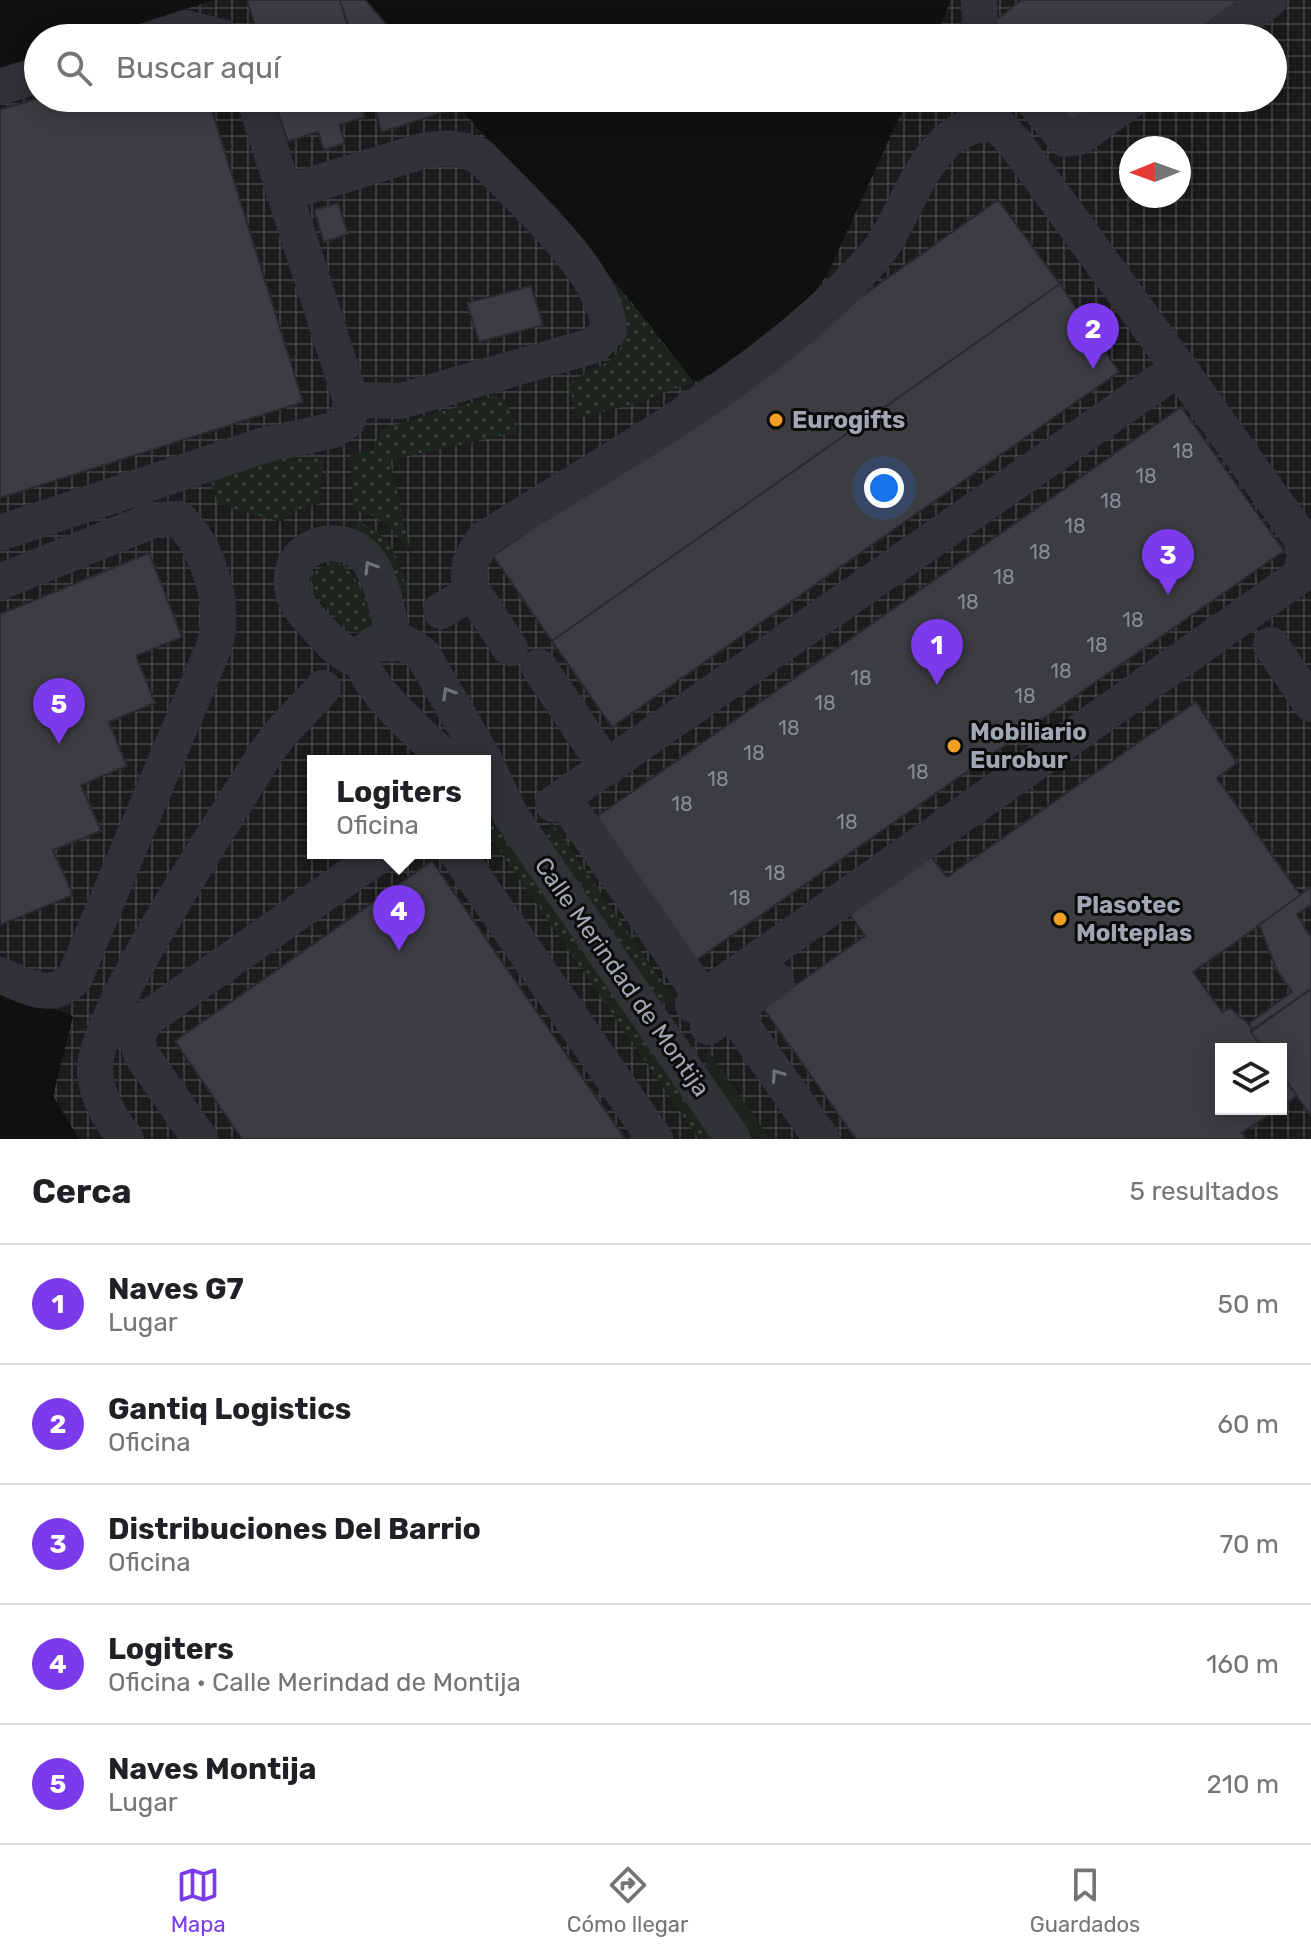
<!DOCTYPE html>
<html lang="es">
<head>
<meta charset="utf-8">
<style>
  :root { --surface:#fff; --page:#f2f2f2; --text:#202124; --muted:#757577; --line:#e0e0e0; --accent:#7c3aed }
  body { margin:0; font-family:Rubik,sans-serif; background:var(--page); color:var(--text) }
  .controls { position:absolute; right:24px; bottom:24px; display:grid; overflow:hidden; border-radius:0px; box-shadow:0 4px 20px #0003 }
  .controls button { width:72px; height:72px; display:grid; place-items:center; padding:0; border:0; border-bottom:2px solid var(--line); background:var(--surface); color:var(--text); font:40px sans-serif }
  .compass { position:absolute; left:1119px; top:136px; width:72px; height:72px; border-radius:50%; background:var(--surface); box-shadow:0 4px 20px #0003; rotate:269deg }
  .you { position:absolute; left:884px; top:488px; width:28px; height:28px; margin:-20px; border:6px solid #fff; border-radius:50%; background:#1a73e8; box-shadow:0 0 0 12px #1a73e833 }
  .badge { display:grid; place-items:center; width:52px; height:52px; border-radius:50%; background:var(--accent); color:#fff; font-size:26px; font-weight:700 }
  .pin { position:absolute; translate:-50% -66px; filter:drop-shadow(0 2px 4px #0008) }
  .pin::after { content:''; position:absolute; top:42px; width:28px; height:24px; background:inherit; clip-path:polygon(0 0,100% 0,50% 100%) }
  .popup { position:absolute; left:307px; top:755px; width:184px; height:104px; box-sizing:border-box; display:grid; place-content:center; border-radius:0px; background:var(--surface); filter:drop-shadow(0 2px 6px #0005); font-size:26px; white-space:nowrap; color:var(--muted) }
  .popup b { font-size:30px; color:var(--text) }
  .popup::after { content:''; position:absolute; left:50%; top:100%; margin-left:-16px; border:16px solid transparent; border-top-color:var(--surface) }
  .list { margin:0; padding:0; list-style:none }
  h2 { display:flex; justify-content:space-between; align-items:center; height:104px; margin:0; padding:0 32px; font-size:34px }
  h2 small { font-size:26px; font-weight:400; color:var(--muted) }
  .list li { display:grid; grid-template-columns:52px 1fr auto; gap:24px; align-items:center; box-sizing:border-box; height:120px; padding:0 32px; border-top:2px solid var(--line) }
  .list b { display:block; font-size:30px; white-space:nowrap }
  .list p { margin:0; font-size:26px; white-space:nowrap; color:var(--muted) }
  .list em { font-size:26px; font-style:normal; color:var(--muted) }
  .icon { flex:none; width:44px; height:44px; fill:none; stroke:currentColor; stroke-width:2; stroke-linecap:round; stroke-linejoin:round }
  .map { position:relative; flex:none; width:1311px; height:1139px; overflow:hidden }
  .search { position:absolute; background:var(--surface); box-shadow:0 4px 20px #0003; left:24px; right:24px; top:24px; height:88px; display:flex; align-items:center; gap:20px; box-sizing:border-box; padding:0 28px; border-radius:44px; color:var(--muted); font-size:30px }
  .sheet { height:704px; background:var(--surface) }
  nav { display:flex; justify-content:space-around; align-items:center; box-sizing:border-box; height:112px; border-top:2px solid var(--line); background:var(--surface); font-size:22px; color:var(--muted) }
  nav a { display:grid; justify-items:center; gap:4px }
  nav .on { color:var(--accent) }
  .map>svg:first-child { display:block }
  .industrial { fill:url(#industrial-grid); fill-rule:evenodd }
  .grass { fill:url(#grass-dots) }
  .garden { fill:#1c241d }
  .building { fill:#3c3d41; stroke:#2a2a2d; stroke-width:2 }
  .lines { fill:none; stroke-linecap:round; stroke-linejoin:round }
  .minor { stroke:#313236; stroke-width:36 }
  .oneway { stroke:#6e727b }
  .poi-dot { fill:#f59f24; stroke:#0b0b0c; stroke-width:3 }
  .labels { text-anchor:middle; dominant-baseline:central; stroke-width:6; stroke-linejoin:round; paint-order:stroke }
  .number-label { font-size:20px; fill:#878c96 }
  .poi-label { font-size:24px; font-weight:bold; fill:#a0a7b3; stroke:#0b0b0c; text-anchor:start }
  .street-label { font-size:24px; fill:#a0a7b3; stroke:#0b0b0c }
</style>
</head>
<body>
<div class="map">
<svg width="1311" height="1139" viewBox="0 0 1311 1139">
  <defs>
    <pattern id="industrial-grid" width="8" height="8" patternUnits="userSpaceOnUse" patternTransform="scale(2)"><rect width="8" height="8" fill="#1c1c1e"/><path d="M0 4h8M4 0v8" fill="none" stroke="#3a3a3c"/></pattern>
    <pattern id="grass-dots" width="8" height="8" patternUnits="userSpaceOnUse" patternTransform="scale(2)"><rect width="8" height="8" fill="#1c241d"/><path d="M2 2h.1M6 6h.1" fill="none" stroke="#3a413b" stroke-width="1.8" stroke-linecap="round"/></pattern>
  </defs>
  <rect width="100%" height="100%" fill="#101011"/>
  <g class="industrial">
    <polygon points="214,0 365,0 398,38 95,38"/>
    <path d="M951,0H1311V1139H79L53,1096L73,1016L0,987V68L38,56V98H451L630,300L694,382L735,363L801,312L828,273L908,98H1273V38H935ZM1131,148H1179V196H1131ZM313,761H485V853H313ZM1221,1049H1281V1109H1221Z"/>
  </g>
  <g class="grass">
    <path d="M613,281L694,382L627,406L577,418L569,384C580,374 590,372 602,365C637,348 624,308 613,281Z"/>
    <path d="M495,396L505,400L518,432L390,460L411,555C396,531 382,516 354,509L350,454L373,451L380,432L388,427Z"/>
    <polygon points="279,457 324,457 319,504 295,510 282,522 218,504 209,476"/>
    <path d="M356,521C392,535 400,558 407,594L396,590C386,558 385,550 356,531Z"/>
    <path d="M335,562C361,572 365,604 372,628L365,633L350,632L315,594L311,578L316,570Z"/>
    <polygon points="485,815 494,823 713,1139 699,1139 485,829"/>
    <polygon points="551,821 676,1002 662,1003 658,999 547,836"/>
  </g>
  <polygon class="garden" points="707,1049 770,1139 755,1139 706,1070"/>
  <g class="building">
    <polygon points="247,0 340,0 348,26 310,38 259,38"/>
    <polygon points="340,0 365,0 398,38 352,38"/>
    <polygon points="1022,0 1239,0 1187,38 1005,38 993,22"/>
    <polygon points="38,98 208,98 303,402 0,498 0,110"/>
    <polygon points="273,98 359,98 365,117 339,125 345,143 324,150 318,132 288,141"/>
    <polygon points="371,98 451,98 460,107 382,132"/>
    <polygon points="1049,98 1104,98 1068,124"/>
    <polygon points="998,200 1060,284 552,641 493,556"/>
    <polygon points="338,203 348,234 324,242 314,210"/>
    <polygon points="1060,284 1119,372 612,727 552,641"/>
    <polygon points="531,286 543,325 479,342 467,303"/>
    <polygon points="1181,407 1284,551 692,963 592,820"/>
    <polygon points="149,553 182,637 136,656 155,703 109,722 127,766 81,785 101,831 53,850 73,895 0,925 0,614"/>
    <polygon points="1196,702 1237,763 1217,778 1301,896 1193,972 1222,1012 1230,1008 1251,1026 1251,1032 1263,1049 1221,1049 1221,1109 1277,1109 1242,1133 1246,1139 856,1139 763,1008 865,936 848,912 929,854 947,877"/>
    <polygon points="432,861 625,1139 242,1139 175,1041"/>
    <polygon points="1311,887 1311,905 1297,914 1311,938 1311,989 1253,1029 1248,1024 1292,992 1277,970 1259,925"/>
    <polygon points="1311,989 1311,1116 1281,1074 1281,1049 1263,1049 1251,1032"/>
    <polygon points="1281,1074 1297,1096 1281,1107"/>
  </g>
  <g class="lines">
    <g class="minor">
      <polyline points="979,0 980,29 987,38"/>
      <polyline points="155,38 186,28 224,38"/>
      <polyline points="1216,38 1269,0"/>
      <polyline points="0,87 38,75"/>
      <polyline points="1031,98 1065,139 1079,137 1134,98"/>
      <path d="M285,193L422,151C445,147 461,147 481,157C520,199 606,272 609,330L595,345L401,401L351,400"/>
      <polyline points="0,533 261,446 334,430 348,420 351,400 254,98"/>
      <path d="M0,582L153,520L179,519C209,549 228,608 213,649L74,979C51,1002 26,986 0,975"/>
      <polyline points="473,592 510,648"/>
      <path d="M441,611L473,592C463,571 471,558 484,539C614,456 770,375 873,258C912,213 924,119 997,124L1015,143L1179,368"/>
      <polyline points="1271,645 1311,704"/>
      <path d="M362,661C345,656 329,641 318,628C307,616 293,603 292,586C287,541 348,529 370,563C384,585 388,616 394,641"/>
      <polyline points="539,667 607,768"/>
      <path d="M448,761C429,742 360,683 363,658C364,651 370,648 374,644L405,643L423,655L485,761"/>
      <polyline points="485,762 511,816 733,1139"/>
      <polyline points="563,798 703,998"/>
      <polyline points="553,804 1179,368 1301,538 1305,556 1301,575 693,1005"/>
      <polyline points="457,853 655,1139"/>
      <polyline points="732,1011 822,1139"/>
      <polyline points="708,1027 776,980"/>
      <path d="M126,1139C111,1121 98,1098 95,1073C90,1018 230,813 264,756L278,736L323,688"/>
      <polyline points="200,1139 141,1054 137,1038 145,1020 382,853"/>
    </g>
  </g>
  <defs><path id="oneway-chevron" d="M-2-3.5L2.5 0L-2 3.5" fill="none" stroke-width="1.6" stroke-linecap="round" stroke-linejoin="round" transform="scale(2)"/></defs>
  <g class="oneway">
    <use href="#oneway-chevron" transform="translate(370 567) rotate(-121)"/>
    <use href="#oneway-chevron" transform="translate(448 693) rotate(-120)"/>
    <use href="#oneway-chevron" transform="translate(777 1075) rotate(-125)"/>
  </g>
  <g class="poi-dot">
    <circle cx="776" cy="420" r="8"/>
    <circle cx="954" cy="746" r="8"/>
    <circle cx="1060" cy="919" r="8"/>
  </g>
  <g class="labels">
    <g class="number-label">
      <text x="1183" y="451">18</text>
      <text x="1146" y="476">18</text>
      <text x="1111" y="501">18</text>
      <text x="1075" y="526">18</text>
      <text x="1040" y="552">18</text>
      <text x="1004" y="577">18</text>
      <text x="968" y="602">18</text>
      <text x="1133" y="620">18</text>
      <text x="1097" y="645">18</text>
      <text x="1061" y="671">18</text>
      <text x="861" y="678">18</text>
      <text x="1025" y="696">18</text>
      <text x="825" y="703">18</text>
      <text x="789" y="728">18</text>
      <text x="754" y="753">18</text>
      <text x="918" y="772">18</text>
      <text x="718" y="779">18</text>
      <text x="682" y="804">18</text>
      <text x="847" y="822">18</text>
      <text x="775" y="873">18</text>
      <text x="740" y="898">18</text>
    </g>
    <g class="poi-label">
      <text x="792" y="420">Eurogifts</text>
      <text x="970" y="732">Mobiliario<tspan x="970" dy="28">Eurobur</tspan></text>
      <text x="1076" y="905">Plasotec<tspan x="1076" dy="28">Molteplas</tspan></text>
    </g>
    <g class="street-label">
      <text transform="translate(622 977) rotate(55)">Calle Merindad de Montija</text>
    </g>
  </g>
</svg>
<div class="controls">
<button><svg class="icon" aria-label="layers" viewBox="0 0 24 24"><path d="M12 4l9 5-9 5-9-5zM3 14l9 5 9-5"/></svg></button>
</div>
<svg class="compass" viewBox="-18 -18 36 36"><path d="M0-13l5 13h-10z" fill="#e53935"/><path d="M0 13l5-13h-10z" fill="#757577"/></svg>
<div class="you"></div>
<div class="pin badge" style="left:937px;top:685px">1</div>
<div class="pin badge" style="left:1093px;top:369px">2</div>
<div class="pin badge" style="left:1168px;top:595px">3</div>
<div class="pin badge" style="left:399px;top:951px">4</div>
<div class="popup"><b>Logiters</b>Oficina</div>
<div class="pin badge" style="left:59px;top:744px">5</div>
<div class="search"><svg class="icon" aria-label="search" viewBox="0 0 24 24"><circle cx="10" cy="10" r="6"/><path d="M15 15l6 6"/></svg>Buscar aquí</div>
</div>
<section class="sheet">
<h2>Cerca<small>5 resultados</small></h2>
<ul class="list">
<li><span class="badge">1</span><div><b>Naves G7</b><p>Lugar</p></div><em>50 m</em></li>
<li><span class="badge">2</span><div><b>Gantiq Logistics</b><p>Oficina</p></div><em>60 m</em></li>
<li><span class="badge">3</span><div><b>Distribuciones Del Barrio</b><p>Oficina</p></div><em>70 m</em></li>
<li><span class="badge">4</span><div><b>Logiters</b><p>Oficina · Calle Merindad de Montija</p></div><em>160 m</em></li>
<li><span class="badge">5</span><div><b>Naves Montija</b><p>Lugar</p></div><em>210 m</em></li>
</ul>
</section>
<nav>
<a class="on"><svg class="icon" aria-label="map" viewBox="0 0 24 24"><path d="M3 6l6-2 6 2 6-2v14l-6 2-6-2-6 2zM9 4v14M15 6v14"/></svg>Mapa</a>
<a><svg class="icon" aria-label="directions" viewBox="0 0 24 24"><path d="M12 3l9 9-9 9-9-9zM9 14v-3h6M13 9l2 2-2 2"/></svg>Cómo llegar</a>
<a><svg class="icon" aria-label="saved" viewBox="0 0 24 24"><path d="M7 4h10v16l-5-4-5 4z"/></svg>Guardados</a>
</nav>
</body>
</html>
